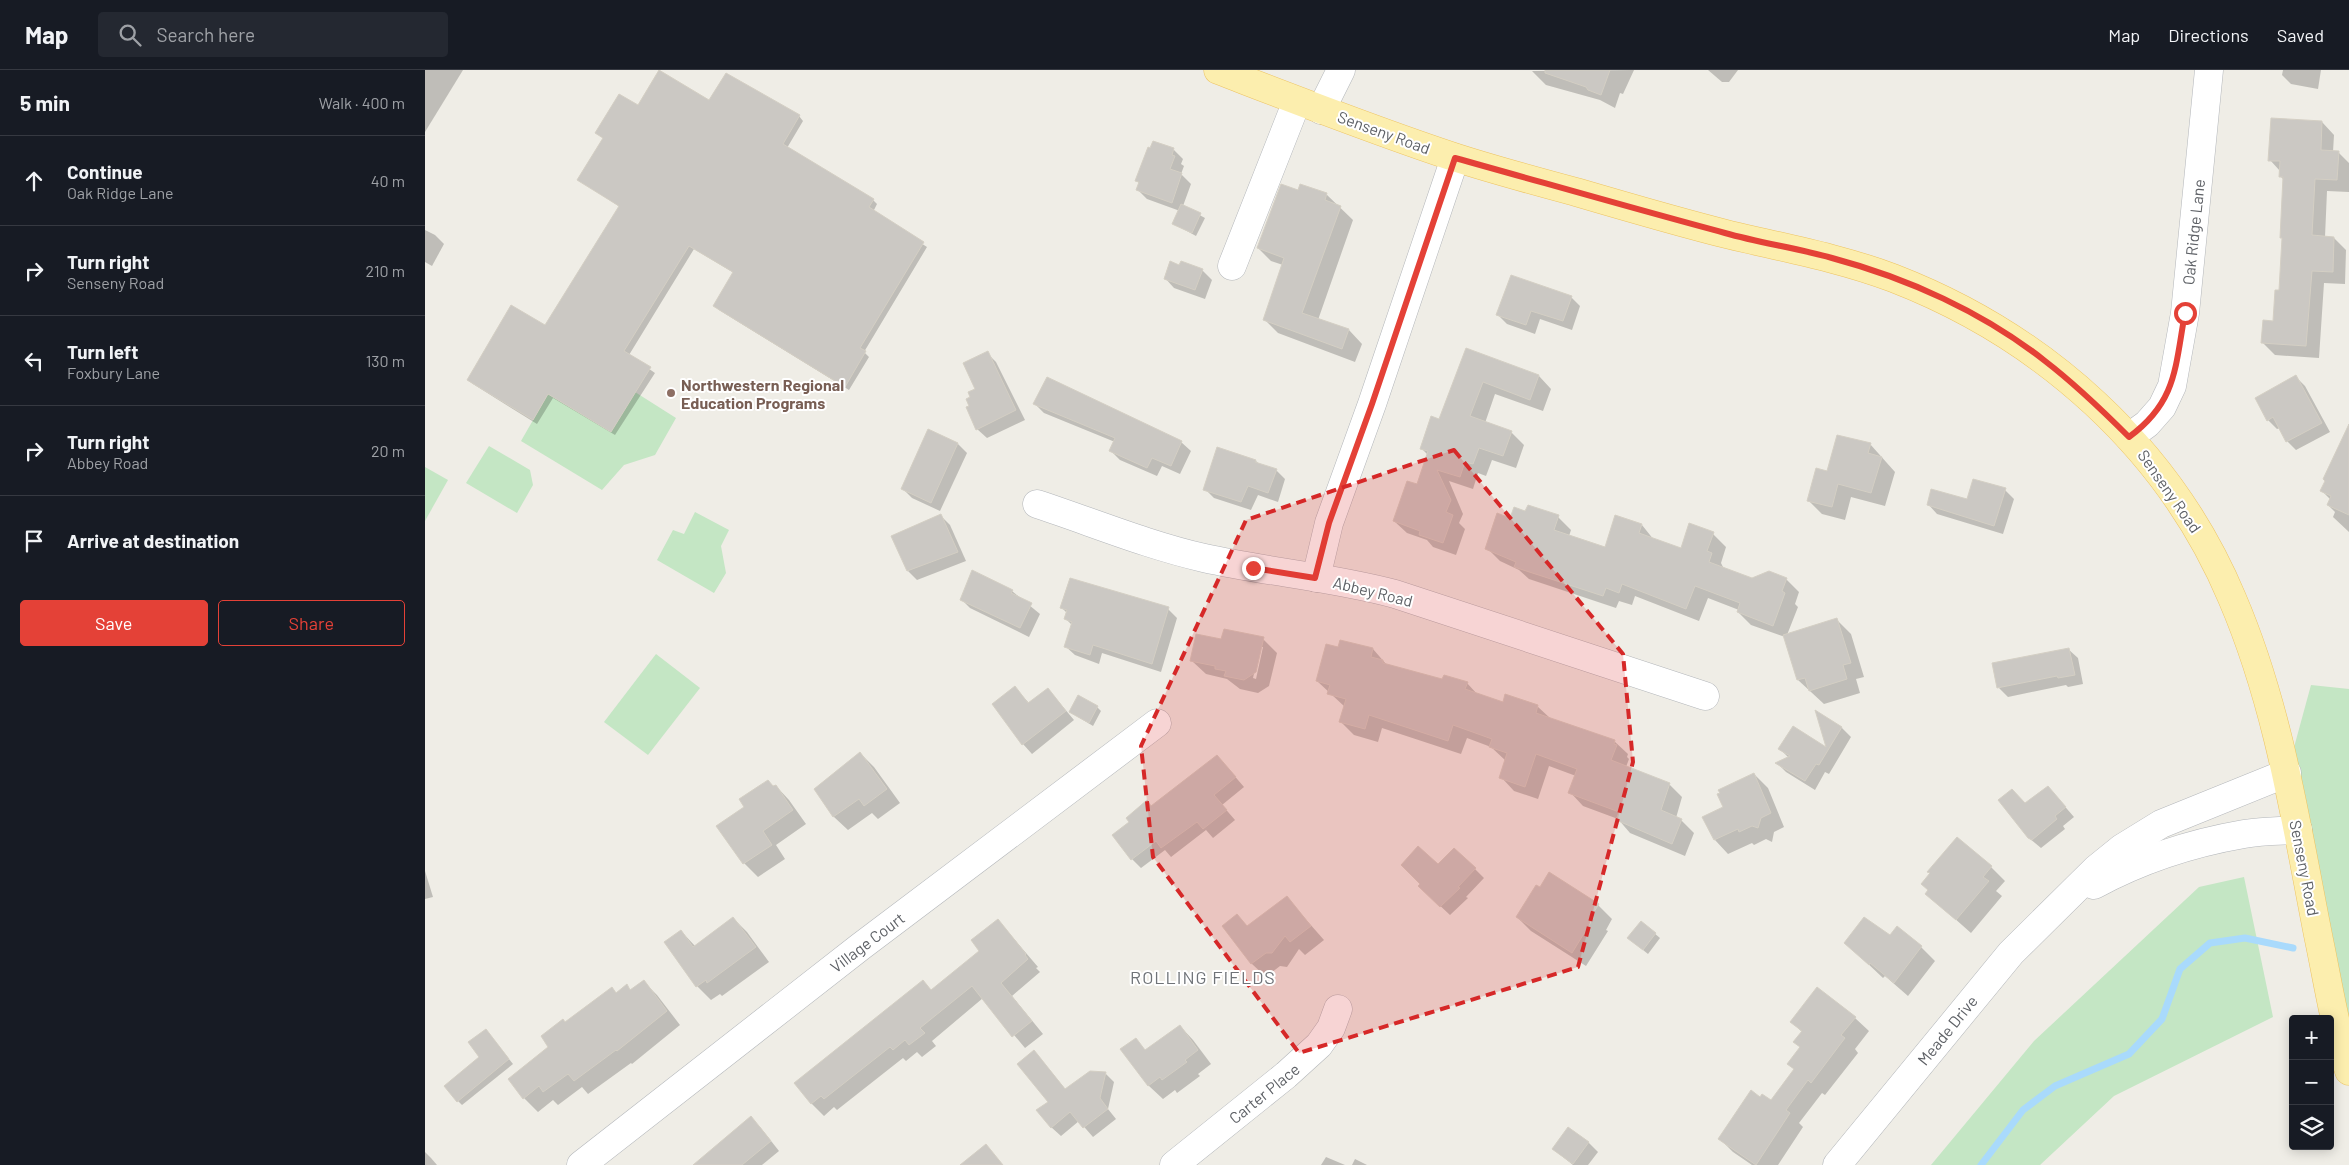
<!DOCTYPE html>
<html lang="en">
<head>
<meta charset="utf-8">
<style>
  :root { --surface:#171b24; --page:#242831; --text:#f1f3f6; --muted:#9ea1a6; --line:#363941; --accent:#e44137 }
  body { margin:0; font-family:Barlow,sans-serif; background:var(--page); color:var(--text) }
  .controls { position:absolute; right:15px; bottom:15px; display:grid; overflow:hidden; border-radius:5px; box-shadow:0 2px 12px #0003 }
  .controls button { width:45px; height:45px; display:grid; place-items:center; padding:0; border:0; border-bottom:1px solid var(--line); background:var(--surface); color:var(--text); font:25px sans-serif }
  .stop { position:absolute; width:15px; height:15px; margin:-11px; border:4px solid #e44137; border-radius:50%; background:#fff }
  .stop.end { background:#e44137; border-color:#fff; box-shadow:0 1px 5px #0008 }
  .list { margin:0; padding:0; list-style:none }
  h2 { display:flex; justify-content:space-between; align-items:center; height:65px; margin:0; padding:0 20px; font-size:21px }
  h2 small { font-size:16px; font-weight:400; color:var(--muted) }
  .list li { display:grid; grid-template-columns:32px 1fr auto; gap:15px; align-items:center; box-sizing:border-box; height:90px; padding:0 20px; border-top:1px solid var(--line) }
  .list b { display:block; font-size:19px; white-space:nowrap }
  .list p { margin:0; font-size:16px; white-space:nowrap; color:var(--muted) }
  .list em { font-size:16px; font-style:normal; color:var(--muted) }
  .actions { display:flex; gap:10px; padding:15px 20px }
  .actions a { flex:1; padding:11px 0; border:1px solid var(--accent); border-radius:5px; text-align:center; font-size:18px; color:var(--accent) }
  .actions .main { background:var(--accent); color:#fff }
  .icon { flex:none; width:28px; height:28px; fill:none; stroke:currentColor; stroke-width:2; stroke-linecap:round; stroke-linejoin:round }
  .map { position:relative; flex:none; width:1924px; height:1095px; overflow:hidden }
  header { display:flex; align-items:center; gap:30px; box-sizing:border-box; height:70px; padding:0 25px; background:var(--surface); border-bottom:1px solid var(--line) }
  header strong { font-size:24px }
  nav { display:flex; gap:28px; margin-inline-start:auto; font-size:18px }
  .search { width:350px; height:45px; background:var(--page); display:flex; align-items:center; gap:12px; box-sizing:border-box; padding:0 18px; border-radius:5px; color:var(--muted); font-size:19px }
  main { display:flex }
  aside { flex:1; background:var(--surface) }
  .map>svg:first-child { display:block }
  .green { fill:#c4e6c4 }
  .shadow { fill:#0003; fill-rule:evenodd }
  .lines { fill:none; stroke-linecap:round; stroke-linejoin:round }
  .stream { stroke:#a9dafc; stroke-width:7 }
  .building { fill:#cbc8c3; stroke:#d4cfc4 }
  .minor-casing { stroke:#b3b6ba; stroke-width:29 }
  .major-casing { stroke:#edc361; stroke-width:29 }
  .minor { stroke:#fff; stroke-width:28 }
  .major { stroke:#fceeae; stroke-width:28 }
  .route { stroke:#e44137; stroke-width:6 }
  .marked { fill:#d62828; fill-opacity:0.2; stroke:#d62828; stroke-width:4; stroke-dasharray:10 6; stroke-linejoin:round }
  .education-dot { fill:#8d6e63; stroke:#fff; stroke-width:2 }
  .labels { text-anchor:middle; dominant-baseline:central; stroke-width:4; stroke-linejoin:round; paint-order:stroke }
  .street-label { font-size:16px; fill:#5e6166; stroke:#fff }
  .education-label { font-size:16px; font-weight:bold; fill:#785e54; stroke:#fff; text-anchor:start }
  .neighbourhood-label { font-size:18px; letter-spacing:1px; fill:#6f7378; stroke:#fff }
</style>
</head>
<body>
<header>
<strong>Map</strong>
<div class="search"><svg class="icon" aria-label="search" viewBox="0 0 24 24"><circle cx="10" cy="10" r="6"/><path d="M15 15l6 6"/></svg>Search here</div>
<nav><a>Map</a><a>Directions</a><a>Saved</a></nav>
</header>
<main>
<aside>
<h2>5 min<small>Walk · 400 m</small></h2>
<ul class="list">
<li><svg class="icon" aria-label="ahead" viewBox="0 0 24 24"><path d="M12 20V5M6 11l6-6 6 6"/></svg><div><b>Continue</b><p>Oak Ridge Lane</p></div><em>40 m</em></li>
<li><svg class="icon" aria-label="right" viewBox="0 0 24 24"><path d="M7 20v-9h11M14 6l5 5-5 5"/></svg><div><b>Turn right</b><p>Senseny Road</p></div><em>210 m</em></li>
<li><svg class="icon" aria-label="left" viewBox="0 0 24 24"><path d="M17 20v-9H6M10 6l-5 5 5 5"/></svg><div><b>Turn left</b><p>Foxbury Lane</p></div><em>130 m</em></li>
<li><svg class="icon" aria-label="right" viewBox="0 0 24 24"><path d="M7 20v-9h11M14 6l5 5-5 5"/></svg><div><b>Turn right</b><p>Abbey Road</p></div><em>20 m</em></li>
<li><svg class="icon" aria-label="arrive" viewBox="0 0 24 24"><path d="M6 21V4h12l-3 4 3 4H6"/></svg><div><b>Arrive at destination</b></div></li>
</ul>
<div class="actions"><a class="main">Save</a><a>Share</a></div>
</aside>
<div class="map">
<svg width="1924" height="1095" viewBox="0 0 1924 1095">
  <rect width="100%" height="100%" fill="#efede6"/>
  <g class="green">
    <polygon points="210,322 251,348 230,385 199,395 177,420 96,371 123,324 186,361"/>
    <polygon points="64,376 105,400 108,415 92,443 41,413"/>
    <polygon points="0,397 23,410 0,451"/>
    <polygon points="270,442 304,460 296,476 301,503 289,523 232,490 248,460 259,464"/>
    <polygon points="231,584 275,618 223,685 179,652"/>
    <polygon points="1886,615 1924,619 1924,994 1862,703"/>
    <polygon points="1819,807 1848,947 1689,1026 1615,1095 1506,1095 1609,971 1774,817"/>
  </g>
  <g class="shadow">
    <polygon points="0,0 38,0 0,62"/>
    <polygon points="1209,0 1198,24 1195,23 1190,38 1175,30 1121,15 1107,1"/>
    <polygon points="1283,0 1313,0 1304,12 1297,12"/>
    <polygon points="1858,0 1896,0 1893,19 1866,14 1857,5"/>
    <polygon points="285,32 374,46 378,51 362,78 448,130 452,134 448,142 502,177 439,282 444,287 424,320 294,240 290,236 309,203 269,179 204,285 230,303 190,365 128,328 112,354 48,314 43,310 120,257 195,137 154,110 179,69 172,63 213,37"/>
    <polygon points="1897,52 1909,65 1908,82 1913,82 1924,93 1924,122 1902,121 1900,167 1909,168 1921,180 1920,214 1899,213 1894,288 1850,285 1837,272 1849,252 1856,221 1859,110 1855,106 1855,101 1845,90"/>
    <polygon points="729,72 749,80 758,89 756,94 759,96 756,104 766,114 758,136 780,148 771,166 749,154 755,141 722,129 713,120 715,114 712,111"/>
    <polygon points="874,122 901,124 928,150 893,250 924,260 937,274 930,292 853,263 839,249 858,195 846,191 833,178"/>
    <polygon points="0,160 10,165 19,174 7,196 0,192"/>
    <polygon points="755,196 777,200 787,210 780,229 749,218 740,208"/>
    <polygon points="1146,227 1155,236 1147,260 1115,249 1110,264 1082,254 1073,245"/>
    <polygon points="1041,280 1114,306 1126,319 1118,341 1070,324 1060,353 1086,362 1099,375 1091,398 1067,390 1061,406 1053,403 1048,419 1024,411 1038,444 1034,453 1040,459 1031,485 1008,477 1002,470 982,463 969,451 992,416 1003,385 996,378 1015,350"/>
    <polygon points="562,283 571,292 600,350 562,368 552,359 545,336"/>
    <polygon points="1871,307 1880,316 1905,362 1871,380 1862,371 1855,358 1852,359 1843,350"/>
    <polygon points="610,334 756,372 766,381 755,404 737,396 732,406 695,390 686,381 690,372 619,343"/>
    <polygon points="503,361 533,374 542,383 515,441 487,428 478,419"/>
    <polygon points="1445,374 1470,402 1460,436 1426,427 1420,450 1397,444 1383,430 1403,402"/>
    <polygon points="1924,375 1924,462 1908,447 1910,442 1903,435 1906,430 1897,421"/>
    <polygon points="793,378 831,391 835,395 851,400 860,409 853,432 833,425 826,440 789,428 780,419"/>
    <polygon points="1580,420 1589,429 1578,464 1512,444 1503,434 1543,431"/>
    <polygon points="1101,443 1133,447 1146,460 1144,466 1180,479 1217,455 1229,470 1257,480 1288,464 1301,477 1296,493 1299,499 1327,509 1361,509 1374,522 1370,534 1373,537 1362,565 1412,550 1426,564 1439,607 1431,609 1435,623 1399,634 1373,610 1360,567 1326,555 1313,542 1314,540 1283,528 1274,551 1210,526 1207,535 1194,531 1191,538 1104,509 1094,500 1075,491 1062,478 1086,450"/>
    <polygon points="515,445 525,455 541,491 492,510 483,501 467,466"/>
    <polygon points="587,521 615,544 604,567 545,538 536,529"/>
    <polygon points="637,538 743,539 752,548 736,602 677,583 674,594 650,585 640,576 647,555 641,549 642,543"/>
    <path d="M838,569L852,583L844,616L833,623L815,619L802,609L781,604L767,591L797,571ZM835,577H838L831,609L828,608Z"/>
    <polygon points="914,579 948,579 961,594 1018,611 1042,613 1053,625 1078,634 1112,636 1126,649 1189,671 1203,684 1202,687 1204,689 1201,697 1244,714 1257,727 1251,748 1256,750 1269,763 1260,786 1205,763 1193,749 1158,736 1145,722 1151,706 1124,696 1113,729 1089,721 1076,707 1081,691 1066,677 1042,668 1036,684 957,658 953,672 929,665 916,652 920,637 892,611"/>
    <polygon points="1643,579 1653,588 1658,614 1643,617 1641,615 1583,627 1574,618"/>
    <polygon points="590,618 604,633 623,619 649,650 607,684 598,674"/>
    <polygon points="672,637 676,641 668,656 645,642"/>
    <polygon points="1392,643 1417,658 1426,667 1404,704 1400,702 1390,720 1361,702 1352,693 1364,688 1355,679 1368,658 1403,680"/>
    <polygon points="435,683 449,697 475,733 453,749 447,743 423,760 409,747 390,719"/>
    <polygon points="801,696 819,717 797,735 810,750 788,768 781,760 746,787 740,780 716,798 707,789 727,737"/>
    <polygon points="1329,704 1343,718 1359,757 1349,762 1347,772 1341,769 1329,775 1327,773 1303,784 1290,770 1300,738"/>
    <polygon points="351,716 364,730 381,754 351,775 360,789 333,807 319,793"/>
    <polygon points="1623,717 1649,747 1638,756 1640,759 1616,778 1604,768 1600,734"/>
    <polygon points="1013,796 1050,799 1059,808 1041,827 1043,828 1025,845 994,816"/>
    <polygon points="1566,797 1580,811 1571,821 1577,826 1546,863 1502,824"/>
    <polygon points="0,801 8,827 0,829"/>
    <polygon points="862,828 899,870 880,885 874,879 862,897 855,896 841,907 827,894 799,856 812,846 823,857"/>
    <polygon points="1173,835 1187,849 1181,860 1183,861 1161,896 1106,861 1092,847"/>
    <polygon points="308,848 322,862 344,892 297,926 295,924 286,930 272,916 241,872 256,861 270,876"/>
    <polygon points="573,850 613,897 611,898 615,902 587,926 618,964 600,978 558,928 507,971 511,976 497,987 492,982 481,991 478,988 412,1040 409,1037 399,1046 386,1033 498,912 507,921 556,882"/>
    <polygon points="1216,852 1235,868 1223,884 1208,872"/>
    <polygon points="1465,867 1496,877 1510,891 1483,926 1460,906 1458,908 1421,873"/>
    <polygon points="218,911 232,925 255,955 207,994 206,993 163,1024 157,1017 133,1035 128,1030 113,1042 99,1028 125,977 140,953 187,918 192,924 202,916 206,921"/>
    <polygon points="1430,948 1444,961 1430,979 1433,983 1400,1025 1397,1023 1374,1053 1378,1057 1353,1095 1327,1095 1308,1082 1295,1069 1336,1028 1346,1031 1370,1000 1364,994 1376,978 1370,972 1378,963 1366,951"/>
    <polygon points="755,956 768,970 786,994 773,1004 775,1006 752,1023 750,1020 738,1029 724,1016 697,979 710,970 721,981"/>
    <polygon points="65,965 88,994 37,1035 33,1031"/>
    <polygon points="609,981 641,1020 680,1003 689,1012 683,1039 691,1049 668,1067 654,1051 636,1066 626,1057 625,1032"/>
    <polygon points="335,1057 354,1081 337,1095 288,1095"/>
    <polygon points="1163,1072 1173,1082 1163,1095 1148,1095 1128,1079"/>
    <polygon points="0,1082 6,1088 12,1095 0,1095"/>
    <polygon points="901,1087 920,1095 896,1095"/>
    <polygon points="930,1089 942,1095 927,1095"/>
  </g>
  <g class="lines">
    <polyline class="stream" points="1556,1095 1598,1040 1630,1016 1704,984 1737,949 1755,899 1785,873 1820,868 1868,878"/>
  </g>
  <g class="building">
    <polygon points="234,0 284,30 301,3 375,45 358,74 449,129 444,137 499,172 435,278 441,281 420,317 288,236 308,202 264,176 199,281 226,297 186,362 123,324 108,350 42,310 86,235 120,255 194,136 152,110 178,68 170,63 194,24 213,35"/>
    <polygon points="1120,0 1185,0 1176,25 1163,20 1161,17 1120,3"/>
    <polygon points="1846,48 1897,51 1896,80 1914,81 1912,110 1890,109 1887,165 1909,167 1908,202 1887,201 1881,276 1836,273 1838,250 1848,251 1850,220 1854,220 1857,168 1855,168 1858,107 1854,107 1855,91 1843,91"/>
    <polygon points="728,71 749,78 747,85 750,86 745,99 757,103 747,133 711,120 714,112 710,111 723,77 725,78"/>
    <polygon points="856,114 873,120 875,114 902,123 900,130 916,136 877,243 924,259 917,279 838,250 859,188 832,178"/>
    <polygon points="756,134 776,143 767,163 747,154"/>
    <polygon points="745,191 754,195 756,191 778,199 770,220 739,209"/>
    <polygon points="1086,205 1147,226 1138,251 1106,241 1101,255 1071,245"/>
    <polygon points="1041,278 1114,305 1105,330 1058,312 1045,346 1087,361 1078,386 1054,378 1048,394 1040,392 1035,407 1012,400 1026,430 1021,442 1028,445 1018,473 994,465 995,461 968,451 982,411 992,414 1003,381 995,379 1006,346 1014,349"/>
    <polygon points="563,281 591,340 551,360 541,337 544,336 541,329 545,327 543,322 550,319 538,293"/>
    <polygon points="1871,305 1897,353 1861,372 1848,347 1842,351 1830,328"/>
    <polygon points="622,307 757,371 746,396 727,388 722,398 684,381 690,368 608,334"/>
    <polygon points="1924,354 1924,445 1902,435 1906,426 1895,421 1900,411 1898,409"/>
    <polygon points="503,359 533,373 506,433 476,419"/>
    <polygon points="1412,365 1446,373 1443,383 1457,387 1446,423 1413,414 1407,437 1382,431 1391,398 1402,401"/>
    <polygon points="792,377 831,390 830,392 852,399 843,423 823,416 816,432 778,420"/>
    <polygon points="1548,409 1581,418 1569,456 1502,435 1506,419 1542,429"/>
    <polygon points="1103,435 1134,445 1129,460 1180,477 1190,445 1217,454 1214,463 1256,478 1264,453 1289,462 1282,481 1287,483 1284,492 1327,508 1344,501 1362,508 1357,521 1360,523 1348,556 1312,542 1315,533 1270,516 1261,539 1197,514 1194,523 1181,518 1178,526 1089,497 1091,492 1060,479 1072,443 1085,448 1089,437 1100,441"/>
    <polygon points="516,444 533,482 482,501 466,466"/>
    <polygon points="547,500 588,520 586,523 607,533 595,558 535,530"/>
    <polygon points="645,508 744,537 727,594 668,575 665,585 639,577 647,552 639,549 642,540 635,538"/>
    <polygon points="1412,548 1426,593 1418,595 1422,609 1384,621 1380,608 1372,610 1358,565"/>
    <polygon points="799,559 839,567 831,602 819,610 799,606 801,601 790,599 790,596 765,591 771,564 796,569"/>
    <polygon points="915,570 948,578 946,587 958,590 958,593 1017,609 1019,605 1043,612 1040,619 1078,632 1080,624 1113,635 1111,643 1190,670 1189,674 1192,675 1186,690 1245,713 1236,740 1257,749 1247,774 1191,750 1194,742 1143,723 1152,699 1111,684 1100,717 1074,708 1082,683 1064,677 1067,669 1028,655 1023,671 944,645 940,659 914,652 921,629 902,624 905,615 891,611 901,574 913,577"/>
    <polygon points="1644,578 1650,605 1633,608 1632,606 1572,618 1567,593"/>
    <polygon points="590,616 603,633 623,618 641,641 597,675 567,634"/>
    <polygon points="653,625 673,636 664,653 644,642"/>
    <polygon points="1390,640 1417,657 1394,695 1391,694 1380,711 1350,693 1365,686 1353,679 1368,656 1401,677"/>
    <polygon points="435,682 462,719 439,736 434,729 408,747 389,719"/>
    <polygon points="792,685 811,707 789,725 802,740 778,759 772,752 736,778 731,771 706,790 687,765 704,752 701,748 722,730 726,736"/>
    <polygon points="1329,703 1346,743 1336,748 1333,758 1327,756 1314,762 1313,759 1289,770 1277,747 1298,737 1292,724 1295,723 1293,720"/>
    <polygon points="343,710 348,716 351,715 368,740 338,761 347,775 318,794 291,756 319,737 314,729"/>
    <polygon points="1623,716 1641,737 1630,746 1632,749 1607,770 1603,768 1573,730 1587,719 1600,733"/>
    <polygon points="1532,767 1567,796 1558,807 1564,811 1531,850 1500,824 1503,820 1496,814 1505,803 1502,802"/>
    <polygon points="993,776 1013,794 1029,778 1051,798 1033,817 1035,818 1015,837 993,816 995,814 976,795"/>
    <polygon points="1124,802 1174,834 1167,845 1169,847 1147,883 1091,847 1111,815 1115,817"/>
    <polygon points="862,826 886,856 865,872 860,866 847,883 841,883 826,894 797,856 812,844 822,856"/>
    <polygon points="308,847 331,877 282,913 281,910 271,917 239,872 256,860 268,877"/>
    <polygon points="1439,847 1465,865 1472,856 1497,876 1469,913 1445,893 1444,895 1419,873"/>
    <polygon points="573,849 601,884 600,885 603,889 576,913 607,951 587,967 547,916 495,958 500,963 484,975 480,970 468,980 465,977 399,1029 396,1026 386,1034 369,1013 498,910 506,920 554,881 546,870"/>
    <polygon points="1216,851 1231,863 1218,880 1202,868"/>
    <polygon points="219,910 242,941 192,981 191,980 149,1011 143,1004 118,1022 114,1016 98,1029 83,1009 123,977 116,966 138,949 140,952 187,917 191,923 202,914 205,920"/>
    <polygon points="1392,917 1431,947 1416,965 1420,968 1386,1013 1383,1010 1361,1040 1365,1043 1331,1095 1293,1069 1326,1020 1335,1027 1337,1024 1346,1030 1369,999 1362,994 1375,977 1368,972 1377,961 1365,952"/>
    <polygon points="755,955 773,980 760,990 762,992 737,1010 735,1007 723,1016 695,979 711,968 720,980"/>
    <polygon points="61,959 84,989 32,1032 19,1016 54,987 43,972"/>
    <polygon points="609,980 640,1019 665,1001 681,1002 675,1028 683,1039 658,1058 645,1042 626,1058 611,1040 623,1032 592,994"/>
    <polygon points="326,1046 346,1071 317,1095 268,1095"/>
    <polygon points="1143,1057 1164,1072 1148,1094 1127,1079"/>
    <polygon points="561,1074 578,1095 535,1095"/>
  </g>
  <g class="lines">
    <defs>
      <g id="minor">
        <polyline points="896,40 916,0"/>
        <polyline points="807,196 872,31"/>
        <polyline points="1704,367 1722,354 1737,337 1747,316 1760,243 1784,0"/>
        <path d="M612,434C667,452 722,475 779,488C842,502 907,507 970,524L1280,626"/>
        <polyline points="891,508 904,453 947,334 1030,88"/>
        <path d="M1669,815C1715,790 1767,773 1819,764C1836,761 1855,761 1873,760"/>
        <polyline points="156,1095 435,877 732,653"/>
        <polyline points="749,1095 861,1005 894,975 906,958 913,939"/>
        <polyline points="1412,1095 1586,883 1671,799 1697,778 1736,754 1862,703"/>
      </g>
      <path id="major" d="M793,0C871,30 950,61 1029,87C1069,100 1110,111 1151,122C1202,137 1253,152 1305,165C1360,178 1415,188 1468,208C1618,266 1744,378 1807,528C1854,637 1871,754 1894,870C1903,913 1910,959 1924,1001"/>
    </defs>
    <use href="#minor" class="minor-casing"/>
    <use href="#major" class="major-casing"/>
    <use href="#minor" class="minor"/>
    <use href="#major" class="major"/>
  </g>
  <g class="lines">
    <path class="route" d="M828,498L890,508L904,453L947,334L1030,88C1120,113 1210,139 1300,163C1335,173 1372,178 1407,188C1482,208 1558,242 1620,291C1650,314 1677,340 1704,367C1752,332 1750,297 1760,243"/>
  </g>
  <path class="marked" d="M1029,380L1198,584L1208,692L1153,897L874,983L728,787L716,676L821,450Z"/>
  <circle class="education-dot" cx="246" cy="323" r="5"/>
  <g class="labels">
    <g class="street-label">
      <text transform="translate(959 62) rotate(20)">Senseny Road</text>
      <text transform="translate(1768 162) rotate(-84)">Oak Ridge Lane</text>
      <text transform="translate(1745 421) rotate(55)">Senseny Road</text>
      <text transform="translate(948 521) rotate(14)">Abbey Road</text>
      <text transform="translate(1880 798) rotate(79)">Senseny Road</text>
      <text transform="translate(442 872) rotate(-37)">Village Court</text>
      <text transform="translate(1522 960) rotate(-51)">Meade Drive</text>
      <text transform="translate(839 1023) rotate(-39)">Carter Place</text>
    </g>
    <g class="education-label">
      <text x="256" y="314">Northwestern Regional<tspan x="256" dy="18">Education Programs</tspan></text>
    </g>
    <g class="neighbourhood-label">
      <text x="778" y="907">ROLLING FIELDS</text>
    </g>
  </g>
</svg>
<div class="controls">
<button>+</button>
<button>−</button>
<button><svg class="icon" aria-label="layers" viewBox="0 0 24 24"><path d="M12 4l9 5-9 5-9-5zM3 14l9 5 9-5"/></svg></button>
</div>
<div class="stop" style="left:1760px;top:243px"></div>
<div class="stop end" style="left:828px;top:498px"></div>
</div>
</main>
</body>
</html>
